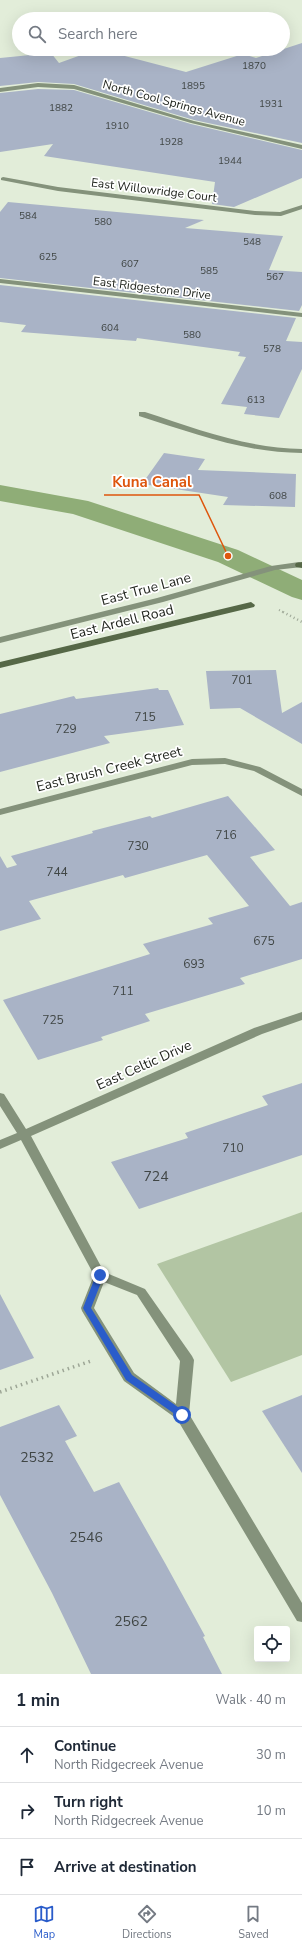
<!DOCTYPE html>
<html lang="en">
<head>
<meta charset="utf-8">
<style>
  :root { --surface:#fff; --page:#f2f2f3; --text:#1f2937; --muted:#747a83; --line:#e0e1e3; --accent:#2a5cca }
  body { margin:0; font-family:"Nunito Sans",sans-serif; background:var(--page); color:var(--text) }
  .controls { position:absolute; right:12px; bottom:12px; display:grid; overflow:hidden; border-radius:4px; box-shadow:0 4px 16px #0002 }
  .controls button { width:36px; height:36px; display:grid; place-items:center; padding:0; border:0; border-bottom:1px solid var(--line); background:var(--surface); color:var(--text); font:20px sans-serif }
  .stop { position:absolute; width:12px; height:12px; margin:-9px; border:3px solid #2a5cca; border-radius:50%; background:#fff }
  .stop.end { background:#2a5cca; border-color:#fff; box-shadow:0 1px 4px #0008 }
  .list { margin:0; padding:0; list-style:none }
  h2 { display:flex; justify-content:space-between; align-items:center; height:52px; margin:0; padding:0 16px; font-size:17px }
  h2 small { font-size:13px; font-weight:400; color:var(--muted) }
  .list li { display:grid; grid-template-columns:26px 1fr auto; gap:12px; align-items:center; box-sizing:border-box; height:56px; padding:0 16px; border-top:1px solid var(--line) }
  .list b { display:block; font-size:15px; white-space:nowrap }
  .list p { margin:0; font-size:13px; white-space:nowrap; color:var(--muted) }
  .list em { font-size:13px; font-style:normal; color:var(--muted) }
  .icon { flex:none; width:22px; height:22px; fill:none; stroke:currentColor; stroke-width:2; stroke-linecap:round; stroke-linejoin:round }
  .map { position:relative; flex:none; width:302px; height:1674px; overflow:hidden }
  .search { position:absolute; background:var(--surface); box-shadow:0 4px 16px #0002; left:12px; right:12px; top:12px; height:44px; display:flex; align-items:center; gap:10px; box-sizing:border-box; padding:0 14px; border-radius:22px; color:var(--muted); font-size:15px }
  .sheet { height:220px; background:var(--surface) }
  nav { display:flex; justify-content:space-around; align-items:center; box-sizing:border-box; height:56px; border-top:1px solid var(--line); background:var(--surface); font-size:11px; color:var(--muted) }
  nav a { display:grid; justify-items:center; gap:2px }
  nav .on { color:var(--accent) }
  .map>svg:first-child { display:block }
  .green { fill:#b2c5a3 }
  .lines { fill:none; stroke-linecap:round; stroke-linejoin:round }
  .canal { fill:#8fad77; fill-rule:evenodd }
  .building { fill:#a9b3c6 }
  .path-far2 { stroke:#9da696; stroke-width:2; stroke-dasharray:1 2.5; stroke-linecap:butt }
  .path-far1 { stroke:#9da696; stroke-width:2.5; stroke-dasharray:1 3; stroke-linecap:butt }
  .path { stroke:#9da696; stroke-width:3.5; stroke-dasharray:1.5 4; stroke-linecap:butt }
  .street { fill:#84927b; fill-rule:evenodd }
  .secondary { fill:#566847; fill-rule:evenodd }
  .route { fill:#2a5cca }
  .labels { text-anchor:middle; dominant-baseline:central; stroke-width:3.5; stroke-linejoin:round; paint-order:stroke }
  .far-number-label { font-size:10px; fill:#404645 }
  .far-street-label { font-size:12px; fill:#1d211a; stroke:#fff }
  .number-label { font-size:12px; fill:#404645 }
  .street-label { font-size:14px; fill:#1d211a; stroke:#fff }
  .near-number-label { font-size:14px; fill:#404645 }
  .leader { fill:none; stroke:#de560d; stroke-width:1.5 }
  .callout-dot { fill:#de560d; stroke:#fff; stroke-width:1.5 }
  .callout-label { font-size:15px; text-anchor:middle; font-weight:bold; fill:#de560d; stroke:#fff; stroke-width:3.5; stroke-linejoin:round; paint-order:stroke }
</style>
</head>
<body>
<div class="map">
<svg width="302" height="1674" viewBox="0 0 302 1674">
  <rect width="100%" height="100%" fill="#e2edd9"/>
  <polygon class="green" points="302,1212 302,1355 231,1382 157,1264"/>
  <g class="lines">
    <polygon class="canal" points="0,485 88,501 238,550 302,580 302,600 292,597 218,562 73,514 0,501"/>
  </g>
  <g class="building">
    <polygon points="302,43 302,143 194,120 74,84 38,82 0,86 0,58 51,53 59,63 98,49 186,72 243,54 256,58"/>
    <polygon points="38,89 74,90 191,124 302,150 302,178 234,207 212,204 215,182 44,156 53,144 0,152 0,93"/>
    <polygon points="8,202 204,220 185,228 283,236 269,270 302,272 302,305 299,311 0,278 0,212"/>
    <polygon points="0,285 296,318 286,341 302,342 302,369 279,418 244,414 247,407 221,404 246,357 238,356 240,352 137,338 136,341 21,332 26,325 0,322"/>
    <polygon points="164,453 205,459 198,470 296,474 295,507 223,505 228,497 142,484"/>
    <polygon points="276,670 282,713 302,702 302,744 240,708 210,709 206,671"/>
    <polygon points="158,688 159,690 168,690 184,725 104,736 110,743 0,772 0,714 74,696 76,699"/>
    <polygon points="228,796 275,850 250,857 290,906 302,902 302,959 240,978 245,984 145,1014 150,1021 101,1037 103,1040 38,1060 3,1000 150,954 143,944 213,924 208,918 249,906 207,855 125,878 123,875 29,901 41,919 0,931 0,856 7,868 17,865 11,856 93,833 92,831 150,816 152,818"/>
    <polygon points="302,1083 302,1155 139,1209 111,1162 188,1138 185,1133 268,1105 262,1096"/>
    <polygon points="0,1294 34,1358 0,1370"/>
    <polygon points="302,1395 302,1473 262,1411"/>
    <polygon points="59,1405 77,1436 65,1441 94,1492 119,1482 165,1563 205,1636 203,1637 222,1674 91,1674 52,1593 0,1495 0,1427"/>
  </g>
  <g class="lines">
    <polyline class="path-far2" points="279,610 285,613"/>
    <polyline class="path-far1" points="283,612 302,622"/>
    <polyline class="path" points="0,1392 91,1361"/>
    <g class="street">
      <polygon points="38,83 74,85 194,121 302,145 302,149 191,123 74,89 38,87 0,92 0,88"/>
      <polygon points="3,177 58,187 255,211 280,212 302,205 302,209 281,216 255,215 58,191 1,180 1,178"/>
      <polygon points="0,279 302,313 302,317 0,283"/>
      <path d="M139,412H145C197,429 246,448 302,449V453C245,453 193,433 139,416Z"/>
      <polygon points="299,562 302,563 302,567 275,570 163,602 0,643 0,637 157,598 271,566"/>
      <polygon points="225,758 260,767 302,789 302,796 254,771 225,764 192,765 0,815 0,809 192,759"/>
      <path d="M302,1012V1020L262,1034L31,1136L104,1272L145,1289L192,1356L194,1360L189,1414L302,1603V1622L297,1621L177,1419L124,1381L82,1311L81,1308L94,1275L21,1140L0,1149V1140L17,1133L0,1106V1093L4,1094L26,1129L254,1028ZM104,1282L137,1295L180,1361L176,1404L134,1373L94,1308Z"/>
    </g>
    <g class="secondary">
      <polygon points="302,562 302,568 296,567 295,565 296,563"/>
      <polygon points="251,602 255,605 254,607 0,668 0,662"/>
    </g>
  </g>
  <polygon class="route" points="100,1272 104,1275 91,1308 132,1375 185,1412 185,1417 179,1417 126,1380 84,1310 83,1308 96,1275"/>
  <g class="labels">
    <g class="far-number-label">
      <text x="254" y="66">1870</text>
      <text x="193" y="86">1895</text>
      <text x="271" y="104">1931</text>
      <text x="61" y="108">1882</text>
      <text x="117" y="126">1910</text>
      <text x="171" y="142">1928</text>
      <text x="230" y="161">1944</text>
      <text x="28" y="216">584</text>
      <text x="103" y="222">580</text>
      <text x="252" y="242">548</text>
      <text x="48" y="257">625</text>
      <text x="130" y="264">607</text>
      <text x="209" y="271">585</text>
      <text x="275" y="277">567</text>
      <text x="110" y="328">604</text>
      <text x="192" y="335">580</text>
      <text x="272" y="349">578</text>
      <text x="256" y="400">613</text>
      <text x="278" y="496">608</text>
    </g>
    <g class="far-street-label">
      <text transform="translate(174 103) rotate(15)">North Cool Springs Avenue</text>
      <text transform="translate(154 190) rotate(7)">East Willowridge Court</text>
      <text transform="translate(152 288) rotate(7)">East Ridgestone Drive</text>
    </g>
    <g class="number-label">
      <text x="242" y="680">701</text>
      <text x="145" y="717">715</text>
      <text x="66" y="729">729</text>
      <text x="226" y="835">716</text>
      <text x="138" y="846">730</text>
      <text x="57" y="872">744</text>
      <text x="264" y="941">675</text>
      <text x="194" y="964">693</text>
      <text x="123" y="991">711</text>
      <text x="53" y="1020">725</text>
      <text x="233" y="1148">710</text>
    </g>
    <g class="street-label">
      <text transform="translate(146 589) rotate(-15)">East True Lane</text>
      <text transform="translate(122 622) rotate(-14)">East Ardell Road</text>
      <text transform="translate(109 769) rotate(-14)">East Brush Creek Street</text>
      <text transform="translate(144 1065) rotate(-24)">East Celtic Drive</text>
    </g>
    <g class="near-number-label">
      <text x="156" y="1176">724</text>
      <text x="37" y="1457">2532</text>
      <text x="86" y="1537">2546</text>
      <text x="131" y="1621">2562</text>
    </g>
  </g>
  <path class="leader" d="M228 556L199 495H104"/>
  <circle class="callout-dot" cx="228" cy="556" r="4"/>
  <g class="callout-label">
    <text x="152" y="487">Kuna Canal</text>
  </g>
</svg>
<div class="controls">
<button><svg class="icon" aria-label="locate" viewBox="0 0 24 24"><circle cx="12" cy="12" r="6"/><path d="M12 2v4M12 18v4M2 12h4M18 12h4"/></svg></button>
</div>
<div class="stop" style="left:182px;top:1415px"></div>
<div class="stop end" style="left:100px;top:1275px"></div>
<div class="search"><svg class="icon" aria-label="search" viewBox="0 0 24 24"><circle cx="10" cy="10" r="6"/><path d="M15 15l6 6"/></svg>Search here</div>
</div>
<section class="sheet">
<h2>1 min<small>Walk · 40 m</small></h2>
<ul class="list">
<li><svg class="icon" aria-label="ahead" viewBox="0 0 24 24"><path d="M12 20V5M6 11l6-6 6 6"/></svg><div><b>Continue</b><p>North Ridgecreek Avenue</p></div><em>30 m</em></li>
<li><svg class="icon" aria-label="right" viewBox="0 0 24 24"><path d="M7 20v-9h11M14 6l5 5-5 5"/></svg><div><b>Turn right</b><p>North Ridgecreek Avenue</p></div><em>10 m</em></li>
<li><svg class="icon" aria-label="arrive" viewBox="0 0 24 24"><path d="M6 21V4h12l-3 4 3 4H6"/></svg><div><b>Arrive at destination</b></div></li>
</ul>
</section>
<nav>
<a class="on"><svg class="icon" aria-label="map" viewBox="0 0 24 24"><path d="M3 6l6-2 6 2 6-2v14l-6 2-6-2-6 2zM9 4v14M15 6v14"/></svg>Map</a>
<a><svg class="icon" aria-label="directions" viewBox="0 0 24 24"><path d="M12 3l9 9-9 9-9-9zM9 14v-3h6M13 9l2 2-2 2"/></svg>Directions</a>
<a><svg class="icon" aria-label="saved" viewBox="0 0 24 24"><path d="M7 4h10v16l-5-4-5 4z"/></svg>Saved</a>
</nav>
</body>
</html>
